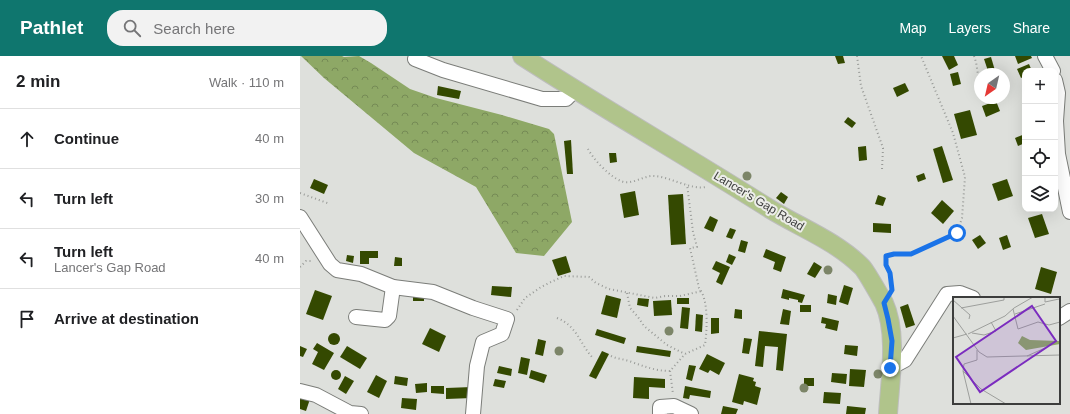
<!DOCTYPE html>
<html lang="en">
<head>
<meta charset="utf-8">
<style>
  :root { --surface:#fff; --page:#f2f2f2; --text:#202124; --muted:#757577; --line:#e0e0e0; --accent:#0f766e }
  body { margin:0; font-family:Helvetica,sans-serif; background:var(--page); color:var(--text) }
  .controls { position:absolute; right:12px; top:12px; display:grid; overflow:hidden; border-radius:8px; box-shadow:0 4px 16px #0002 }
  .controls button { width:36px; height:36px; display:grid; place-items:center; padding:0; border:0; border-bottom:1px solid var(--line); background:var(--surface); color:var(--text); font:20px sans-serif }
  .compass { position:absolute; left:674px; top:12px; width:36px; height:36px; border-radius:50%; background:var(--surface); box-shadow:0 4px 16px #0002; rotate:214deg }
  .stop { position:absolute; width:12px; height:12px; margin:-9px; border:3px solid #1a73e8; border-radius:50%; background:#fff }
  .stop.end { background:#1a73e8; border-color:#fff; box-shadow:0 1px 4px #0008 }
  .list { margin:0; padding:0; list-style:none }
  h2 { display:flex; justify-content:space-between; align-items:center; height:52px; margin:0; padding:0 16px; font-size:17px }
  h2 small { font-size:13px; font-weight:400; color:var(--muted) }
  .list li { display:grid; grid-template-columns:26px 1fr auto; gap:12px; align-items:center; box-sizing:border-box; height:60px; padding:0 16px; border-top:1px solid var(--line) }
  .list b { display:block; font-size:15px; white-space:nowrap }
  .list p { margin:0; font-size:13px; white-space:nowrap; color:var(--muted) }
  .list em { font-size:13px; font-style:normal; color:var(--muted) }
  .icon { flex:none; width:22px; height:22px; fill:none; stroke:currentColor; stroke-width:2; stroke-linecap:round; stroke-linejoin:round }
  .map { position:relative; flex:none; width:770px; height:358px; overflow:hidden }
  header { display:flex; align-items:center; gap:24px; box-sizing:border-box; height:56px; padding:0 20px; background:var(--accent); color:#fff }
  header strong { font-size:19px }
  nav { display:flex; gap:22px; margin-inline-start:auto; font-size:14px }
  .search { width:280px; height:36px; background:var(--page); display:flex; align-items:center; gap:10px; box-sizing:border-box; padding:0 14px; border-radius:16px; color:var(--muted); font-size:15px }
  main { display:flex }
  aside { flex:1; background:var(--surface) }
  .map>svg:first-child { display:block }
  .forest { fill:url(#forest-crowns) }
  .building { fill:#344901 }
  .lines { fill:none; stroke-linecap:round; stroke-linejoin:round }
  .minor-casing { stroke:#7b7d79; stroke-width:16 }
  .major-casing { stroke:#bdbdbd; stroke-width:20 }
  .path { stroke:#999b98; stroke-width:2; stroke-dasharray:1 3; stroke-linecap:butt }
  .minor { stroke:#fff; stroke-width:14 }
  .major { stroke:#b0c48b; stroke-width:18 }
  .tree { fill:#7c8568 }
  .route { stroke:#1a73e8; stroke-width:5 }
  .labels { text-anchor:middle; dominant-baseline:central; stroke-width:4; stroke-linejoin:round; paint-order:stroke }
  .street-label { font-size:12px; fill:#3c3d3c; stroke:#ecede9 }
  .inset-road { fill:none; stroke:#9d9f9c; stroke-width:1 }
  .view { fill:#7b2cbf; fill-opacity:0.15; stroke:#7b2cbf; stroke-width:2 }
  .inset-edge { fill:none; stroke:#3c3d3c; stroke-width:2 }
</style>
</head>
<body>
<header>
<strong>Pathlet</strong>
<div class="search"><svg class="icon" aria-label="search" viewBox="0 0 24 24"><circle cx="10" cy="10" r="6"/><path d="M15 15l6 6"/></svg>Search here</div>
<nav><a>Map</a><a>Layers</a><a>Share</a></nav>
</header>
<main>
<aside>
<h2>2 min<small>Walk · 110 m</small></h2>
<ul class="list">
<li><svg class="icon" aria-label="ahead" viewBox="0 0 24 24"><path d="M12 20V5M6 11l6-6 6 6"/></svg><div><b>Continue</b></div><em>40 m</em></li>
<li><svg class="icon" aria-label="left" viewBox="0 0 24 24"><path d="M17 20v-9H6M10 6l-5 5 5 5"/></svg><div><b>Turn left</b></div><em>30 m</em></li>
<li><svg class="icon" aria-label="left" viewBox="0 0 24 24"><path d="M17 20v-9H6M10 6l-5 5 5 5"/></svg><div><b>Turn left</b><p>Lancer's Gap Road</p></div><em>40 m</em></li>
<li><svg class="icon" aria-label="arrive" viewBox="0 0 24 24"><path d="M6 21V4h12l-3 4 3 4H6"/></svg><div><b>Arrive at destination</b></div></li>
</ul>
</aside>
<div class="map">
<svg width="770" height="358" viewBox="0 0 770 358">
  <defs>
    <pattern id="forest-crowns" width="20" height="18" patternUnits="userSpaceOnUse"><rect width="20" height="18" fill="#8ea866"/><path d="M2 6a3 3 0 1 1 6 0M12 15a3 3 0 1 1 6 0" fill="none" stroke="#758a55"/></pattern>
  </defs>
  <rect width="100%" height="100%" fill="#dee0dc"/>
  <polygon class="forest" points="1,0 42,0 44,1 59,0 71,7 110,33 136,42 202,59 249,73 254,78 272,166 244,200 216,197 176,131 114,97 24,22"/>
  <g class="building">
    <polygon points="535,0 543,0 545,7 538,8"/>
    <polygon points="642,0 654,0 658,9 649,14"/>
    <polygon points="715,0 731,0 732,2 718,8"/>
    <polygon points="691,1 696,18 689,18 684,3"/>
    <polygon points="729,8 732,15 725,15 725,20 721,22 717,13"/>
    <polygon points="658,16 661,28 653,30 650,18"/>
    <polygon points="605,27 609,35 597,41 593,32"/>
    <polygon points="138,30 161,35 159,43 137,39"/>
    <polygon points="696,45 700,55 686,61 682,50"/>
    <polygon points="670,54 677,79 661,83 654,58"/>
    <polygon points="548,61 556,67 552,72 544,66"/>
    <polygon points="725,78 725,87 718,90 715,82"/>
    <polygon points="271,84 273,118 267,118 264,85"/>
    <polygon points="566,90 567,104 559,105 558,91"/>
    <polygon points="642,90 653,124 643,127 633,93"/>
    <polygon points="309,97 316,97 317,106 310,107"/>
    <polygon points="624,117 626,123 618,126 616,120"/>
    <polygon points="14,123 28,129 24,138 10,132"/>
    <polygon points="707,123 713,140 698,145 692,128"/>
    <polygon points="335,135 339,159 324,162 320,138"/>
    <polygon points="481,136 488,141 484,148 476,142"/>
    <polygon points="383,138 386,188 371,189 368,139"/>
    <polygon points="578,139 586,142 583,150 575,148"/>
    <polygon points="642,144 654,155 643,168 631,157"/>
    <polygon points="742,158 749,178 735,182 728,162"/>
    <polygon points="410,160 418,164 413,176 404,172"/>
    <polygon points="573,167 591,168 591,177 573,176"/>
    <polygon points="430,172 436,174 432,183 426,181"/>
    <polygon points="680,179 686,187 678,193 672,184"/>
    <polygon points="707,179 711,191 703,194 699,182"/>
    <polygon points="441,184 448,186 445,197 438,195"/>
    <polygon points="466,193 486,201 481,216 473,213 475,206 463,201"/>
    <polygon points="60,195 78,195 78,202 69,202 69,208 60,208"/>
    <polygon points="429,198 436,201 432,209 426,206"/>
    <polygon points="47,199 54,200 53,207 46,205"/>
    <polygon points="266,200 271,216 258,220 252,204"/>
    <polygon points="95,201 102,202 102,210 94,210"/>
    <polygon points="416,205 430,211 422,229 416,226 420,217 412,213"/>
    <polygon points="514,206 522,211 515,222 507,218"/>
    <polygon points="741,211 757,216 751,238 735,233"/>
    <polygon points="544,229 553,232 548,249 539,246"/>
    <polygon points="192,230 212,231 211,241 191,239"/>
    <polygon points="483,233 505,239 502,247 498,246 498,244 489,242 489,244 481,242"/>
    <polygon points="15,234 32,240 23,264 6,258"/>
    <polygon points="528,238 537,240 536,249 527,247"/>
    <polygon points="306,239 321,243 317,262 301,258"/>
    <rect x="113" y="240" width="11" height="5"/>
    <polygon points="338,242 349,243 348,251 337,249"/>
    <rect x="377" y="242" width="12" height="6"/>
    <polygon points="371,244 372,259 354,260 353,245"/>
    <polygon points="608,248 615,269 606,272 600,251"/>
    <rect x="500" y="249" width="11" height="7"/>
    <polygon points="382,251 390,252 388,273 380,272"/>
    <polygon points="435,253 442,254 442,263 434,262"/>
    <polygon points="483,253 491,255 489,269 480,268"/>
    <polygon points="396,258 403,259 402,276 395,275"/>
    <polygon points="522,261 539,265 537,275 525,272 526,268 521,267"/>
    <polygon points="411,262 419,262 419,277 411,278"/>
    <polygon points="130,272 146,280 139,296 122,288"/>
    <polygon points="297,273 326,282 324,288 295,279"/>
    <polygon points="459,275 487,278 483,315 476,314 478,291 465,290 463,311 455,310"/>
    <circle cx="34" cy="283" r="6"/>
    <polygon points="444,282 452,283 449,298 442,297"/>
    <polygon points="238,283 246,285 243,300 235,298"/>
    <polygon points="17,287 34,297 24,314 12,308 18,296 13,293"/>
    <polygon points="545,289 558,290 557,300 544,298"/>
    <polygon points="0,290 7,293 3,301 0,300"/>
    <polygon points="47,290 67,302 60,313 40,301"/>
    <polygon points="337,290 371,295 370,301 336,296"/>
    <polygon points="302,295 309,298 296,323 289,320"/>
    <polygon points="407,298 425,307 419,319 410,314 408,317 399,313"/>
    <polygon points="221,301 230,303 227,319 218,317"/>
    <polygon points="389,309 396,310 392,325 386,323"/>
    <polygon points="199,310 212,313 211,320 197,317"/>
    <polygon points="550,313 566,314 564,331 549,330"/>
    <circle cx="36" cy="319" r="5"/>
    <polygon points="231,314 247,319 244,327 229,322"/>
    <polygon points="532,317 547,318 546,328 531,326"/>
    <polygon points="439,318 454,322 453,325 456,326 455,330 461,332 457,349 444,345 443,349 432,346"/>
    <polygon points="76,319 87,325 79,342 67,336"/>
    <polygon points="45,320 54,325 46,338 38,333"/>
    <polygon points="95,320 108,322 107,330 94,328"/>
    <polygon points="334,321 365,323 365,332 349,331 349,343 333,342"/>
    <rect x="504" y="322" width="10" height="8"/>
    <polygon points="195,323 206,325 204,332 193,330"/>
    <polygon points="127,327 127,336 116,337 115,328"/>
    <polygon points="131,330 144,330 144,338 131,337"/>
    <polygon points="385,330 411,335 410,342 390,339 389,343 383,342"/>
    <polygon points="172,331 172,342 146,343 146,332"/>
    <polygon points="524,336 541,337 540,348 523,347"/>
    <polygon points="0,339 10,343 6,355 0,353"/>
    <polygon points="102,342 117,343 116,354 101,352"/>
    <polygon points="423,350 438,353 436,358 421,358"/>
    <polygon points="547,350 566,352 565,358 546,358"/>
  </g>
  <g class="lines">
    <defs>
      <g id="minor">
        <polyline points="745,0 753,15"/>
        <polyline points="115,3 143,14 242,43 266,43 275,34"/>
        <polyline points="755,24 758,37 756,65 758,98 770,156"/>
        <polyline points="0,161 30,208 37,214 61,218 93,231 133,236 173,252 207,263 202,278 183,286 177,310 173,358"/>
        <polyline points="56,261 85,264 89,260 93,231"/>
        <polyline points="759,262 770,255"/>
        <polyline points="590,312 605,304 647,238 660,237 673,242"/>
        <polyline points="0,335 16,339 50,357 61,358"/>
        <polyline points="360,358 360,351 374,350 391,358"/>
      </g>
      <path id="major" d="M222,0C304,53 388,101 470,153C501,172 536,185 562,211C566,215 580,240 584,247C598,277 590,325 588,358"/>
    </defs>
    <use href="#minor" class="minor-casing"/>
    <use href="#major" class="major-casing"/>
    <g class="path">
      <polyline points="557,0 561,30 583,92 582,113"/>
      <polyline points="674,0 676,6 680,31"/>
      <path d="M288,93C293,103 310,121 321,125C331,130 344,119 354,120C371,121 390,134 406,131"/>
      <polyline points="0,137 30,148"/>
      <polyline points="0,211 6,205 13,205"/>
      <path d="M592,228C590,219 586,210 586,200L594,198H611L657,177L662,162L665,121L653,77L621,0"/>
      <polyline points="327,237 330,252 338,261 344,270 367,289 385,298"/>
      <polyline points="217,254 225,242 241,231 251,226 264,220 289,221 296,227 309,233 355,242 365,240 380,240 402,235"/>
      <path d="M257,262C277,270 279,286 292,301"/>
      <path d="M311,300C317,303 323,303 329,305C343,310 355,315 370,315L385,298L405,289C407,274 409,244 399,232L390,192L397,191L393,176L387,128"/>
      <polyline points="370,315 373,338"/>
    </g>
    <use href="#minor" class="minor"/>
    <use href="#major" class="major"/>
  </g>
  <g class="tree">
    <circle cx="447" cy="120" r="4.5"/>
    <circle cx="528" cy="214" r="4.5"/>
    <circle cx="369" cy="275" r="4.5"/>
    <circle cx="259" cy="295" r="4.5"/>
    <circle cx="578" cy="318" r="4.5"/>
    <circle cx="504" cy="332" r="4.5"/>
  </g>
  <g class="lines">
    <polyline class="route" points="590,312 592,285 588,263 584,247 592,234 590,217 586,209 586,200 594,198 611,198 657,177"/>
  </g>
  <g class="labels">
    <g class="street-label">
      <text transform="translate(459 145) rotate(31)">Lancer's Gap Road</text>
    </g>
  </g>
  <g transform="translate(653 241)">
    <rect width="107" height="107" fill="#dee0dc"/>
    <path d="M69,39L77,43L106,44L107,47L73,53L65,46Z" fill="#8ea866"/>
    <path class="inset-road" d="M92,0V5L106,2L107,4M0,3L17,18L16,22M8,11L51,3V0M60,12L65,32L85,25L96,28L107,25M62,17L92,7M0,19L26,55L34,60L107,58M19,36L31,38L43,34L38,25M15,37L52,19L61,11L80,0M0,41L14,37M74,59L92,51M10,74L28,92L53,107M18,107L10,74L11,67L24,63V53"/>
    <path class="view" d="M79,9L103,44L27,95L3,60Z"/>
    <rect width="107" height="107" class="inset-edge"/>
  </g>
</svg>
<div class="controls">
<button>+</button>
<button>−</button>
<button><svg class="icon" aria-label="locate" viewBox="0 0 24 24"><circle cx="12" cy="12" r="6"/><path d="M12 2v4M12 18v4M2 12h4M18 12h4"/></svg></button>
<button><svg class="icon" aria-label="layers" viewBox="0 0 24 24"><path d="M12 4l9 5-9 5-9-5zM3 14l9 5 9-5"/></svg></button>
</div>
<svg class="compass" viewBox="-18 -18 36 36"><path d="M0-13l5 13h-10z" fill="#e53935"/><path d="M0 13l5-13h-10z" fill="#757577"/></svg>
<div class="stop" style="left:657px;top:177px"></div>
<div class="stop end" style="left:590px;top:312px"></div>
</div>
</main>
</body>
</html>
